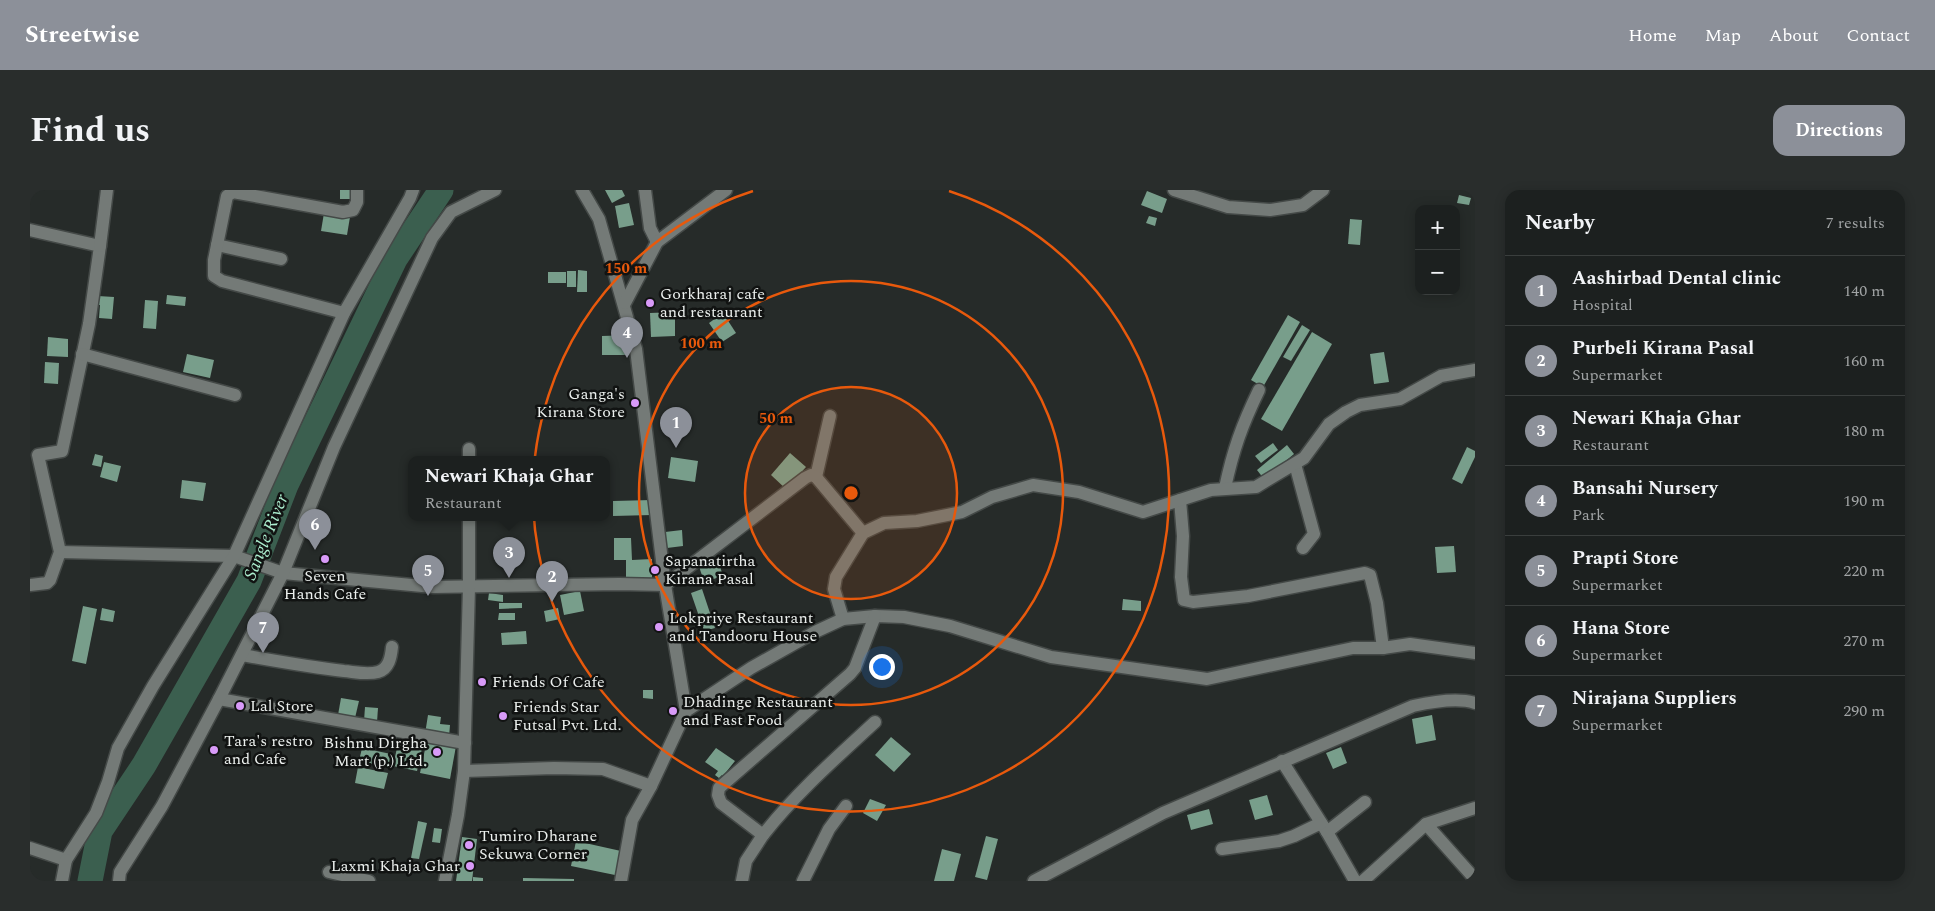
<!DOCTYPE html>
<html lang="en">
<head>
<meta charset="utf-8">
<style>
  :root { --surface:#1c201f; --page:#292d2c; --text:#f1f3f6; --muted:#a0a3a4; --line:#3a3e3d; --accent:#8c9099 }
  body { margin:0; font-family:Spectral,serif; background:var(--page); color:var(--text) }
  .controls { position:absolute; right:15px; top:15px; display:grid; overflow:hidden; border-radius:10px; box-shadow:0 2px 12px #0003 }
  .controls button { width:45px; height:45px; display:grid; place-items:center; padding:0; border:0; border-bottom:1px solid var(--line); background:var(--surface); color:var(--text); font:25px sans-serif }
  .you { position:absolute; left:851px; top:476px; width:18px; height:18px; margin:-12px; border:4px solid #fff; border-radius:50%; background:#1a73e8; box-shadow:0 0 0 8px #1a73e833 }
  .badge { display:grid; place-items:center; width:32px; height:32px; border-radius:50%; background:var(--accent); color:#fff; font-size:16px; font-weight:700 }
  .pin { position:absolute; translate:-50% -41px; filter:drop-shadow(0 1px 2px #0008) }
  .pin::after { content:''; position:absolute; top:26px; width:18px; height:15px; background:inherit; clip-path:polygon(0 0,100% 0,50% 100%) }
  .popup { position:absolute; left:378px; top:266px; width:202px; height:65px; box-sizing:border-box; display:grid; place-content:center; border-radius:10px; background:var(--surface); filter:drop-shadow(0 1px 4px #0005); font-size:16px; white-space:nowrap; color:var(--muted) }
  .popup b { font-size:19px; color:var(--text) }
  .popup::after { content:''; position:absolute; left:50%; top:100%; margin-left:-10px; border:10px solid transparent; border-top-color:var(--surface) }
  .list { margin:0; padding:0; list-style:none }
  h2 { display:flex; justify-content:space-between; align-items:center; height:65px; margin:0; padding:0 20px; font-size:21px }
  h2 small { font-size:16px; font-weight:400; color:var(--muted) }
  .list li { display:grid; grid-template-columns:32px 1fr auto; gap:15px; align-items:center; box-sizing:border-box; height:70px; padding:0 20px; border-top:1px solid var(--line) }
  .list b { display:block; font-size:19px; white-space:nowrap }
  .list p { margin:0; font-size:16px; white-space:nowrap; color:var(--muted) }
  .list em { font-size:16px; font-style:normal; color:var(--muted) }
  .map { position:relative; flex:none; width:1445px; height:691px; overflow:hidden; border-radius:15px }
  header { display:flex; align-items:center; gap:30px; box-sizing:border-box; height:70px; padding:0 25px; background:var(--accent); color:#fff }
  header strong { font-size:24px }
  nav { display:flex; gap:28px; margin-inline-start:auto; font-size:18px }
  .intro { display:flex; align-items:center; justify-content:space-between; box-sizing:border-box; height:120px; padding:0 30px }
  h1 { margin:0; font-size:35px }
  .button { padding:12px 22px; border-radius:15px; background:var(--accent); color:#fff; font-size:18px; font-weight:700 }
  main { display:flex; gap:30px; padding:0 30px }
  aside { flex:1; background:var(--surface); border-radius:15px; box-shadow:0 2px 12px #0003 }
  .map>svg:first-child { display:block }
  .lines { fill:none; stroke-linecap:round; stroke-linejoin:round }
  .river { stroke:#3b5f4f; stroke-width:25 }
  .building { fill:#789e8b }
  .minor-casing { stroke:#444947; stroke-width:15 }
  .minor { stroke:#747a77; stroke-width:12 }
  .ring { fill:none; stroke:#e8590c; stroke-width:2.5 }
  .poi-dot { fill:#d89af8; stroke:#111312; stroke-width:2 }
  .labels { text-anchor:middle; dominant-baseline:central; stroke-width:5; stroke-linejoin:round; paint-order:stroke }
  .poi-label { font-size:16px; fill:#ecf0ee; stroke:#111312; text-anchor:start }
  .water-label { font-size:18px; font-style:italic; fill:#abedce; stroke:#111312 }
  .centre { fill:#e8590c; stroke:#111312; stroke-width:2.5 }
  .ring-label { font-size:15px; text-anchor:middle; font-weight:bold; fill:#e8590c; stroke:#111312; stroke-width:5; stroke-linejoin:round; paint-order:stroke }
</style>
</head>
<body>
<header>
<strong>Streetwise</strong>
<nav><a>Home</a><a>Map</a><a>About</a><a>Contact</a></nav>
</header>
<div class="intro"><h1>Find us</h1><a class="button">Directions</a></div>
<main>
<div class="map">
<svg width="1445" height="691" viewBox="0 0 1445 691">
  <rect width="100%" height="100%" fill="#262b29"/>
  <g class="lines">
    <polyline class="river" points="60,691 70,641 114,575 219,391 256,295 365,69 411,0"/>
  </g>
  <g class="building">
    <rect x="310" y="0" width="15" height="9"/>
    <polygon points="575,0 592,0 595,6 582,13"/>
    <polygon points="1117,1 1137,9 1132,23 1111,15"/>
    <polygon points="1429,5 1441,8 1439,15 1427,13"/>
    <polygon points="599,13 604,35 589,38 585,16"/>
    <polygon points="294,23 320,27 317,45 291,41"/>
    <polygon points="1119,26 1127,28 1125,36 1116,33"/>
    <polygon points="1320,29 1332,30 1330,55 1318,54"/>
    <polygon points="548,80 557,81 557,102 547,102"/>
    <rect x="537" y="81" width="9" height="16"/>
    <rect x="518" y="82" width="18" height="11"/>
    <polygon points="137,105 156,107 155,116 136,114"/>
    <polygon points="68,106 84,107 82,129 69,128 70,115 67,115"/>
    <polygon points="115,110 128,111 126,139 113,138"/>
    <polygon points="645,122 645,146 621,147 620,123"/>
    <polygon points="693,123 706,143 692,152 679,133"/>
    <polygon points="1258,125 1270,132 1233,197 1221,190"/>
    <polygon points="1272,135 1280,140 1261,171 1253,167"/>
    <polygon points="1282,142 1302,154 1252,241 1231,229"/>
    <polygon points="602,145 603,165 572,165 572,146"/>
    <polygon points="18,147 38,149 38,167 17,166"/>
    <polygon points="1354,162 1359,192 1344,194 1340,164"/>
    <polygon points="157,164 184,170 180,188 153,182"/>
    <polygon points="15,172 29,173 28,194 14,193"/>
    <polygon points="1243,253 1248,260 1231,273 1225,266"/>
    <polygon points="1257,255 1264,264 1234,289 1227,280"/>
    <polygon points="1437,257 1445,261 1445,267 1432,294 1422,289"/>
    <polygon points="760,263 776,277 756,299 741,285"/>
    <polygon points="65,264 73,266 71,277 62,275"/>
    <polygon points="641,267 668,271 665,292 638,288"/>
    <polygon points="74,272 91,276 87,292 70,287"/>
    <polygon points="152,290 176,293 173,311 150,308"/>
    <polygon points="622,310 622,325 583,326 583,311"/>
    <polygon points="652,340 653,356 637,358 635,342"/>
    <polygon points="584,348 601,348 602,370 622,369 622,391 596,391 596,370 584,370"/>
    <polygon points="1424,356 1426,382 1407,383 1405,357"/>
    <polygon points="687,367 693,386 674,392 668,373"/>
    <polygon points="672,399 685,438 674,441 661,403"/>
    <polygon points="550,401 554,421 534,425 530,405"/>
    <polygon points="459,403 473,405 473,412 458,410"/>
    <polygon points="1093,409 1111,411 1111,421 1092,420"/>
    <polygon points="469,413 492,413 492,418 469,419"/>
    <polygon points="53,416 67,419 56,474 42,471"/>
    <polygon points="72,418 85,421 83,432 70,430"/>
    <polygon points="528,418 530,429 516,432 514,421"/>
    <polygon points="469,423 485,423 485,430 468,430"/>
    <polygon points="496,441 497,454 472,455 471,443"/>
    <polygon points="613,500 623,500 623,509 613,508"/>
    <polygon points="311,508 329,511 325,528 308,525"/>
    <polygon points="335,517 348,518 347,532 334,531"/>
    <polygon points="398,525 411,527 410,534 420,535 419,547 395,544"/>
    <polygon points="1402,525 1406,550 1386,554 1382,529"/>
    <polygon points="861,547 881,564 864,582 845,565"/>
    <polygon points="369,549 393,554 387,581 363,576"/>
    <polygon points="397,550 426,556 420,589 390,583"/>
    <polygon points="1311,557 1317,573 1303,579 1296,563"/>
    <polygon points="332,558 361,564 358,577 329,571"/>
    <polygon points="686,558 705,571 693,586 692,585 689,588 685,585 688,581 675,572"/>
    <polygon points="328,577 358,583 354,599 325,593"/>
    <polygon points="1237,605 1243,625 1225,630 1219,610"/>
    <polygon points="840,609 856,615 847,631 833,623"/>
    <polygon points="1179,619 1183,634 1161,640 1157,625"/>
    <polygon points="388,631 397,633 389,669 381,668"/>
    <polygon points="404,638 412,639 410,653 402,652"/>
    <polygon points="956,646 968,649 957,690 945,687"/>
    <polygon points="432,647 447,649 442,691 426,691"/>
    <polygon points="546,651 591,661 585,685 541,676"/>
    <polygon points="912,659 931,664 924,691 904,691"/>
    <polygon points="443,687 453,688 453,691 443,691"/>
    <polygon points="493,688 544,689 544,691 493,691"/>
  </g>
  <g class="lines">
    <defs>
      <g id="minor">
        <polyline points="552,0 569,29 606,159 635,395 656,521 621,596 602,630 591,691"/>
        <polyline points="615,0 620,38 627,52"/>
        <polyline points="1144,0 1198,17 1240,20 1273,15 1293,0"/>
        <polyline points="0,40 70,56 59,134 32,261 8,265 30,362 20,390 17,393 0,395"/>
        <polyline points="187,55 251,69"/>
        <polyline points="70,56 77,0"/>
        <polyline points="595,113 627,52 696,0"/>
        <polyline points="314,123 192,91 184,86 184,70 197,6 203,2 313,22 323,20 327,12 327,0"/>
        <polyline points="52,164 205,205"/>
        <polyline points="439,259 439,269"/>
        <polyline points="1265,274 1284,344 1273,358"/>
        <polyline points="786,287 800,226"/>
        <path d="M1195,298C1203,260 1212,235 1229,200"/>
        <polyline points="1150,310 1153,346 1151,387 1154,410 1163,412 1218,406 1335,383 1340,385 1347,413 1353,458"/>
        <polyline points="30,362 204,366 253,383 403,397 589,394 635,395 775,288 781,285 786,287 833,343"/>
        <polyline points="813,429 804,399 806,387 833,343 854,333 887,331 932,322 962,307 1003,295 1049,302 1113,322 1181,300 1226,297 1274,268 1299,234 1316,222 1330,215 1370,209 1411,186 1445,180"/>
        <path d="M212,465C246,471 279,477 314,481C325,482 337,485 348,482C359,479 361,467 362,457"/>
        <polyline points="189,509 435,553"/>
        <polyline points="656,521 721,478 785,442 813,429 845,426 874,427 920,436 1021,467 1177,489 1323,458 1353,458 1380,454 1445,463"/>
        <polyline points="1252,571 1297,642 1325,691"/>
        <polyline points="434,581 524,578 573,579 621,596"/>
        <polyline points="1396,634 1445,689"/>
        <polyline points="1297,642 1335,612"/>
        <path d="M733,645C766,603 806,568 845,532"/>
        <polyline points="0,658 36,670 66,623 78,592 88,558 123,496 204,366 314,123 380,8 383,0"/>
        <polyline points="1192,659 1249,651 1264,646 1291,633"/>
        <polyline points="299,682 339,691"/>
        <polyline points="32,691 36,670"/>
        <polyline points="89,691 90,682 132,616 189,509 253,383 304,257 402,48 421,22 465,0"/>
        <polyline points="415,691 428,625 434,581 439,397 439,327"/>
        <polyline points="712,691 716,671 733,645 691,613 688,605 689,598 820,484 825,478 845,426"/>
        <polyline points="773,691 799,639 816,616"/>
        <path d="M1004,691L1133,623L1383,516C1401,512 1427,507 1445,513"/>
        <polyline points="1333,691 1396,634 1445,618"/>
      </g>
    </defs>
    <use href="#minor" class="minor-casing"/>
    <use href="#minor" class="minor"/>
  </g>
  <circle cx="821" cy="303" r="106" fill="#e8590c" fill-opacity=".12"/>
  <g class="ring">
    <circle cx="821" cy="303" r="106"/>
    <circle cx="821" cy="303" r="212"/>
    <path d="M919 1A318 318 0 1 1 723 1"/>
  </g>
  <g class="poi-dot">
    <circle cx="620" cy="113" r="5"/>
    <circle cx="605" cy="213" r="5"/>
    <circle cx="295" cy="369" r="5"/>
    <circle cx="625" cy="380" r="5"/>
    <circle cx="629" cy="437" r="5"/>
    <circle cx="452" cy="492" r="5"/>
    <circle cx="210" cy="516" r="5"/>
    <circle cx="643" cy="521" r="5"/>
    <circle cx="473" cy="526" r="5"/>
    <circle cx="184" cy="560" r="5"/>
    <circle cx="407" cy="562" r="5"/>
    <circle cx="439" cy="655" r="5"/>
    <circle cx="440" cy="676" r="5"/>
  </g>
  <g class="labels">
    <g class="poi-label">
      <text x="630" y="104">Gorkharaj cafe<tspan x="630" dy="18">and restaurant</tspan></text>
      <text x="595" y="204" text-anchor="end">Ganga's<tspan x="595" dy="18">Kirana Store</tspan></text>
      <text x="635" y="371">Sapanatirtha<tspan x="635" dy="18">Kirana Pasal</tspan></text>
      <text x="295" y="386" text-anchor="middle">Seven<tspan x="295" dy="18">Hands Cafe</tspan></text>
      <text x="639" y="428">Lokpriye Restaurant<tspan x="639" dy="18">and Tandooru House</tspan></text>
      <text x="462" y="492">Friends Of Cafe</text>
      <text x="653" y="512">Dhadinge Restaurant<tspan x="653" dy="18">and Fast Food</tspan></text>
      <text x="220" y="516">Lal Store</text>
      <text x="483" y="517">Friends Star<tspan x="483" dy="18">Futsal Pvt. Ltd.</tspan></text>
      <text x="194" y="551">Tara's restro<tspan x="194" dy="18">and Cafe</tspan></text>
      <text x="397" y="553" text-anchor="end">Bishnu Dirgha<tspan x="397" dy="18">Mart (p.) Ltd.</tspan></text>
      <text x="449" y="646">Tumiro Dharane<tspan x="449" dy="18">Sekuwa Corner</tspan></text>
      <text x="430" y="676" text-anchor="end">Laxmi Khaja Ghar</text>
    </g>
    <g class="water-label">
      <text transform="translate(236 347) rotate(-68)">Sangle River</text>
    </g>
  </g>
  <circle cx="821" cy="303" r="8" class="centre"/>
  <g class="ring-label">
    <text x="596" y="83">150 m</text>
    <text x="671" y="158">100 m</text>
    <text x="746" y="233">50 m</text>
  </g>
</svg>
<div class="controls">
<button>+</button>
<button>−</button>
</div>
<div class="you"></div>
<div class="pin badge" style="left:646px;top:258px">1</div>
<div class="pin badge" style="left:522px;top:412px">2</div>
<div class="pin badge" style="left:479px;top:388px">3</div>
<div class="popup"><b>Newari Khaja Ghar</b>Restaurant</div>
<div class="pin badge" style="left:597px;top:168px">4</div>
<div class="pin badge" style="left:398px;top:406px">5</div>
<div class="pin badge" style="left:285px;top:360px">6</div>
<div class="pin badge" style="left:233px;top:463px">7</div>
</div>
<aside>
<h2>Nearby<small>7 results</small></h2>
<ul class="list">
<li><span class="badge">1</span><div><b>Aashirbad Dental clinic</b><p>Hospital</p></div><em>140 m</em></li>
<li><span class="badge">2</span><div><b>Purbeli Kirana Pasal</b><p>Supermarket</p></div><em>160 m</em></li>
<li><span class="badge">3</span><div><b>Newari Khaja Ghar</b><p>Restaurant</p></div><em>180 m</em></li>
<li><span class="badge">4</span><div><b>Bansahi Nursery</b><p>Park</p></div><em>190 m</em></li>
<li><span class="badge">5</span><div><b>Prapti Store</b><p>Supermarket</p></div><em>220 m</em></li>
<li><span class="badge">6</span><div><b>Hana Store</b><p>Supermarket</p></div><em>270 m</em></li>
<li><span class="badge">7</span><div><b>Nirajana Suppliers</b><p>Supermarket</p></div><em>290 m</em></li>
</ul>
</aside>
</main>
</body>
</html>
